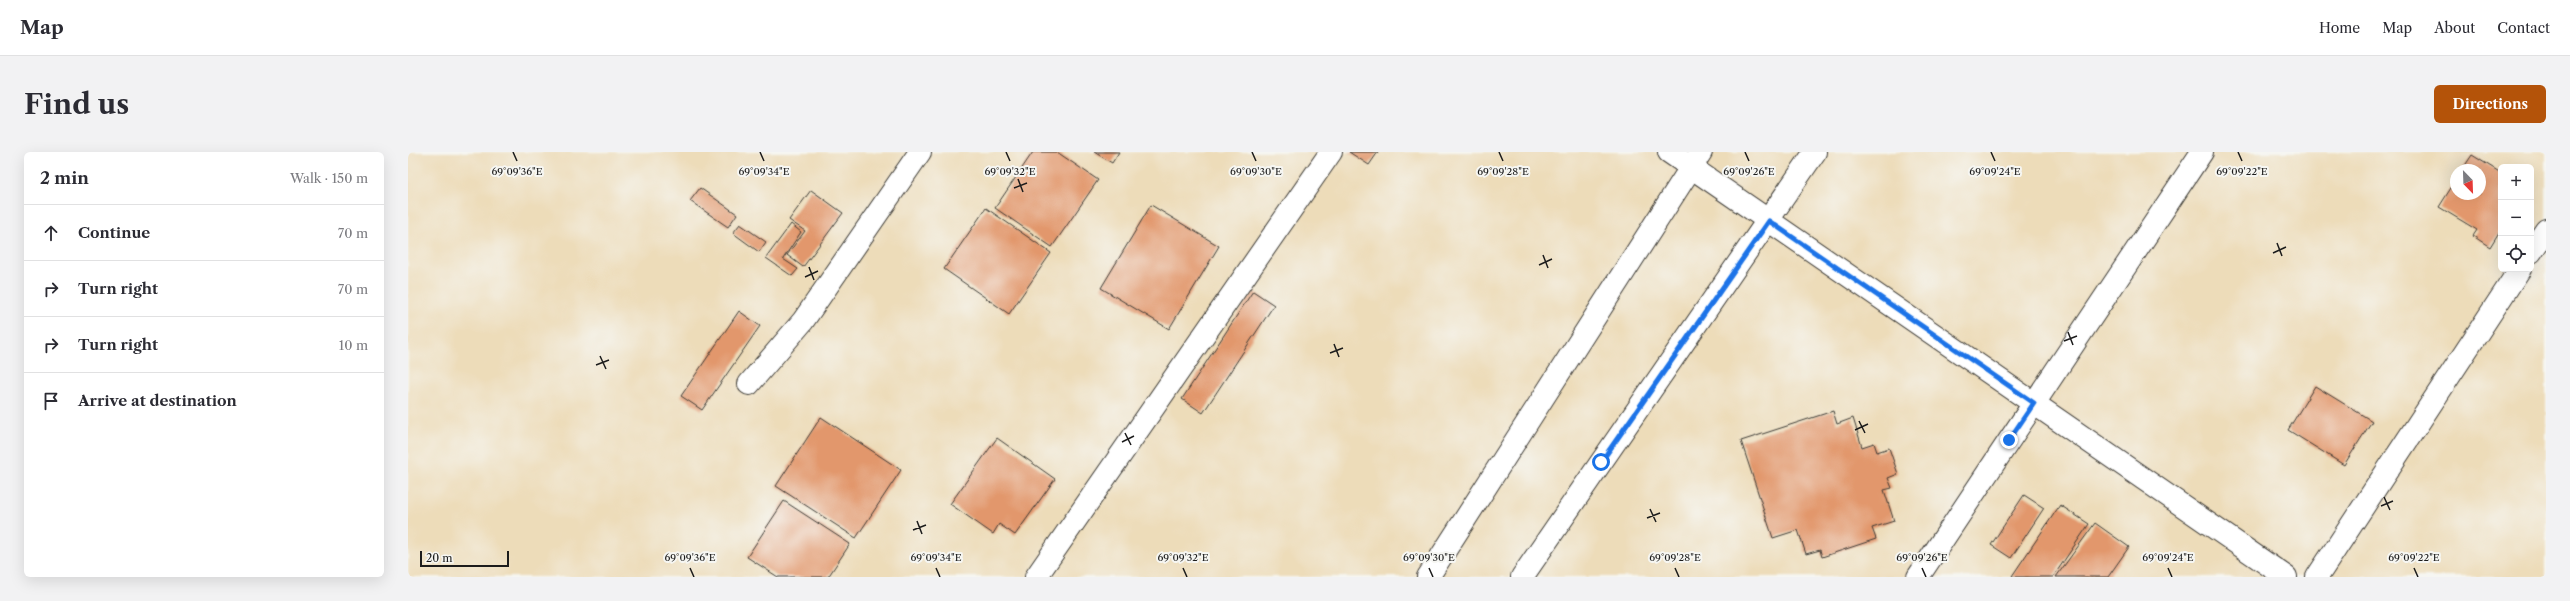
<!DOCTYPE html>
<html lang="en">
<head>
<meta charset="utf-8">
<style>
  :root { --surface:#fff; --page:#f2f2f3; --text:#2b2b33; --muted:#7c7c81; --line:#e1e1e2; --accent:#b45309 }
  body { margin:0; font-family:"Libre Caslon Text",serif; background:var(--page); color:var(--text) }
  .controls { position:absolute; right:12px; top:12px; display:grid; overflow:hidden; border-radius:6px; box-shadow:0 4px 16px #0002 }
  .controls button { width:36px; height:36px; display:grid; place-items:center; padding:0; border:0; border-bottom:1px solid var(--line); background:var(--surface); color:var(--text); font:20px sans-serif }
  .compass { position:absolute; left:2042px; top:12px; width:36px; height:36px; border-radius:50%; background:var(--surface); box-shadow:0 4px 16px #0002; rotate:157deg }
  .scale { position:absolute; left:12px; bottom:10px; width:89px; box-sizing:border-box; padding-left:4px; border:2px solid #1c1c1c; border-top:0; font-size:11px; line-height:14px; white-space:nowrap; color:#1c1c1c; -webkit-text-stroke:3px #f6f6f2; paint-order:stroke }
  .stop { position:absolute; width:12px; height:12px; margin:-9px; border:3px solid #1a73e8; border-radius:50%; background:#fff }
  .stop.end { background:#1a73e8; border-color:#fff; box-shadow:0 1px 4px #0008 }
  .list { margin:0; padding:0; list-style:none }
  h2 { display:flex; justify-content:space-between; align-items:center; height:52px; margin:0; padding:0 16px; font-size:17px }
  h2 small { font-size:13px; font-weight:400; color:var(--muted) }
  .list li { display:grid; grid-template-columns:26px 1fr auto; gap:12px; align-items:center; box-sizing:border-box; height:56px; padding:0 16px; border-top:1px solid var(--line) }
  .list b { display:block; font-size:15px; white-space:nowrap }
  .list em { font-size:13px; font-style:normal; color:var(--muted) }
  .icon { flex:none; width:22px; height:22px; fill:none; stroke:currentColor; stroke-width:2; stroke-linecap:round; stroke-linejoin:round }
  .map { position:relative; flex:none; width:2138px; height:425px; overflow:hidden; border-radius:6px }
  header { display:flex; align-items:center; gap:24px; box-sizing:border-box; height:56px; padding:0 20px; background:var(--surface); border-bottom:1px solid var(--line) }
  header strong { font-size:19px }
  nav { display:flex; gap:22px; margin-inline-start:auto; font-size:14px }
  .intro { display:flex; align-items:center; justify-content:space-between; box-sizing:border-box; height:96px; padding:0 24px }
  h1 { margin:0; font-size:28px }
  .button { padding:10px 18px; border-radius:6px; background:var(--accent); color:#fff; font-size:14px; font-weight:700 }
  main { display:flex; gap:24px; padding:0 24px }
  aside { flex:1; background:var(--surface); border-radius:6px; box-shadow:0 4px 16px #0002 }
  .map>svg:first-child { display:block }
  .building { fill:#e2976c }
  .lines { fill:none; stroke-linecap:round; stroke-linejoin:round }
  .minor-casing { stroke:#3b3934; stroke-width:24 }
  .minor { stroke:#fff; stroke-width:22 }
  .route { stroke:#1a73e8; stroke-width:5 }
  .ticks { fill:none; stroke:#1c1c1c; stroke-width:1.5 }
  .ticks-label { font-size:10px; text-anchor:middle; fill:#1c1c1c; stroke:#f6f6f2; stroke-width:4; stroke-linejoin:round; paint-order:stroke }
</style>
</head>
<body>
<header>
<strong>Map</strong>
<nav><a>Home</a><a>Map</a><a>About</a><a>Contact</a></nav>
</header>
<div class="intro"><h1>Find us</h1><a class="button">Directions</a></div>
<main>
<aside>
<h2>2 min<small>Walk · 150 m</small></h2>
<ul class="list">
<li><svg class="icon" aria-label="ahead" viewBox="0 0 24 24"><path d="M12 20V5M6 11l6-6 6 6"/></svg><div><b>Continue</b></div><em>70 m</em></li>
<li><svg class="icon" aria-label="right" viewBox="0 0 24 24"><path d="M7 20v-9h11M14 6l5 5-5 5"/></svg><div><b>Turn right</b></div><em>70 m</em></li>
<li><svg class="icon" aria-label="right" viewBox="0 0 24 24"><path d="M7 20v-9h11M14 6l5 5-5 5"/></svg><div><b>Turn right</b></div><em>10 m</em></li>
<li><svg class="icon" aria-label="arrive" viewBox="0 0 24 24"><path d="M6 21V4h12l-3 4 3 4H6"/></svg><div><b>Arrive at destination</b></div></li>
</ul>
</aside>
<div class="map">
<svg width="2138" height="425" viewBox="0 0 2138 425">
  <rect width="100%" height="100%" fill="#f6f6f2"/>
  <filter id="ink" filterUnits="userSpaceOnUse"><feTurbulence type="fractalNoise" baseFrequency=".025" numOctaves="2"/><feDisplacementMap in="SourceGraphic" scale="8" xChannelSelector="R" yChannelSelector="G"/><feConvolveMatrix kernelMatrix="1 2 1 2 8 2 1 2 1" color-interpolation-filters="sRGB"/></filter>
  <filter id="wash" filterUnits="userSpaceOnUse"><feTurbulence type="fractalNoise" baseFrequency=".012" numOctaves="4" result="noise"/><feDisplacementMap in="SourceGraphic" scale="16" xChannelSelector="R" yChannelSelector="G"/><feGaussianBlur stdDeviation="0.9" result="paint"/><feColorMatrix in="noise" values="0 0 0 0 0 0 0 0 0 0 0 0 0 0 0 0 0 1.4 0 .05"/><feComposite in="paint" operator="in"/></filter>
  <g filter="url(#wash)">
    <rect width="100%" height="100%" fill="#eddcb9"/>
    <g id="blocks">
      <g class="building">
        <polygon points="625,0 649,0 690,28 644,95 587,56"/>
        <polygon points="686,0 711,0 704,11"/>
        <polygon points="941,0 970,0 961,13"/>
        <polygon points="2064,3 2093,21 2093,77 2082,95 2065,84 2069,78 2031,55 2048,28 2048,42 2072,42 2072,18 2054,18"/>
        <polygon points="292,36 329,62 320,75 282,49"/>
        <polygon points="403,38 435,61 395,115 379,103 397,79 381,68"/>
        <polygon points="743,53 811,94 761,177 693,136"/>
        <polygon points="578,56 643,101 601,162 536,117"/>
        <polygon points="332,72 358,90 351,100 325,81"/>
        <polygon points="383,72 393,80 375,107 390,117 384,124 358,106"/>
        <polygon points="845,139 866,153 795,261 774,247"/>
        <polygon points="331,159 352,174 294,258 273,244"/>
        <polygon points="1907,234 1964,269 1936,313 1880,278"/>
        <polygon points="1425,259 1429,272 1445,266 1454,295 1466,291 1469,300 1481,296 1490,322 1480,326 1484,336 1476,338 1486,369 1464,376 1468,387 1414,405 1412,398 1398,402 1390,378 1365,386 1333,289"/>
        <polygon points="413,265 493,318 448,386 368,334"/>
        <polygon points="589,286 647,327 607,383 591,372 585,382 542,352"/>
        <polygon points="1616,343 1636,356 1603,406 1583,393"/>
        <polygon points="376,349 442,392 420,425 370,425 339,405"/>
        <polygon points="1652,353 1681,372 1645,425 1606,425 1604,424"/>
        <polygon points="1687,371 1721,395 1700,425 1648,425"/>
      </g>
    </g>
  </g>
  <g filter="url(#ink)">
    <use href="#blocks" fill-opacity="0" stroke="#3b3934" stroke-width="1"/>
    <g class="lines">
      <defs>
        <g id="minor">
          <polyline points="1261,0 1878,425"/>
          <polyline points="2123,100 2138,78"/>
          <polyline points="341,232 395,169 512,0"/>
          <polyline points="628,425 923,0"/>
          <polyline points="1020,425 1293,0"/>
          <polyline points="1114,425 1407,0"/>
          <polyline points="1510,425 1794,0"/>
          <polyline points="1909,425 2112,117"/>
        </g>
      </defs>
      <use href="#minor" class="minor-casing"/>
      <use href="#minor" class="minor"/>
    </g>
  </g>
  <g class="lines" filter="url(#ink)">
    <polyline class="route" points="1193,310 1361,69 1626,251 1601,288"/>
  </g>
  <path class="ticks" d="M105,0L109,9M352,0L356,9M598,0L602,9M844,0L848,9M1091,0L1095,9M1337,0L1341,9M1583,0L1587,9M1830,0L1834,9M610,27L615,40M606,36L619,31M1869,91L1874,104M1865,101L1878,95M1135,103L1140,116M1131,113L1144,107M401,115L406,128M397,125L410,119M1660,180L1665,193M1656,189L1669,184M926,192L931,205M922,201L935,196M192,204L198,217M188,213L201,208M1451,269L1457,281M1447,278L1460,272M717,281L723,293M714,290L726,284M1976,345L1982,358M1973,354L1985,349M1242,357L1248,370M1239,366L1252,361M509,369L514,382M505,378L518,373M282,416L286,425M528,416L532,425M775,416L779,425M1021,416L1025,425M1267,416L1271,425M1514,416L1518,425M1760,416L1764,425M2006,416L2010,425"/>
  <g class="ticks-label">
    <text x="109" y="23">69°09'36"E</text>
    <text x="356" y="23">69°09'34"E</text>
    <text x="602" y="23">69°09'32"E</text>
    <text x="848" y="23">69°09'30"E</text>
    <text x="1095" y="23">69°09'28"E</text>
    <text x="1341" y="23">69°09'26"E</text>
    <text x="1587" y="23">69°09'24"E</text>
    <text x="1834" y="23">69°09'22"E</text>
    <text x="282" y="409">69°09'36"E</text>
    <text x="528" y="409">69°09'34"E</text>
    <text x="775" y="409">69°09'32"E</text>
    <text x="1021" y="409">69°09'30"E</text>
    <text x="1267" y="409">69°09'28"E</text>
    <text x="1514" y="409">69°09'26"E</text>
    <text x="1760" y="409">69°09'24"E</text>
    <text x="2006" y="409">69°09'22"E</text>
  </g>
</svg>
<div class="controls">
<button>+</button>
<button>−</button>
<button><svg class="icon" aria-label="locate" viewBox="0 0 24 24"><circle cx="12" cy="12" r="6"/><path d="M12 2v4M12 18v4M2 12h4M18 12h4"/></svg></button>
</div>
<svg class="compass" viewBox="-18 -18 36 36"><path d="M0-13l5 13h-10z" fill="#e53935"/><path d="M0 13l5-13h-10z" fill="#7c7c81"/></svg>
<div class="scale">20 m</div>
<div class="stop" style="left:1193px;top:310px"></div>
<div class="stop end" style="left:1601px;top:288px"></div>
</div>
</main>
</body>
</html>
